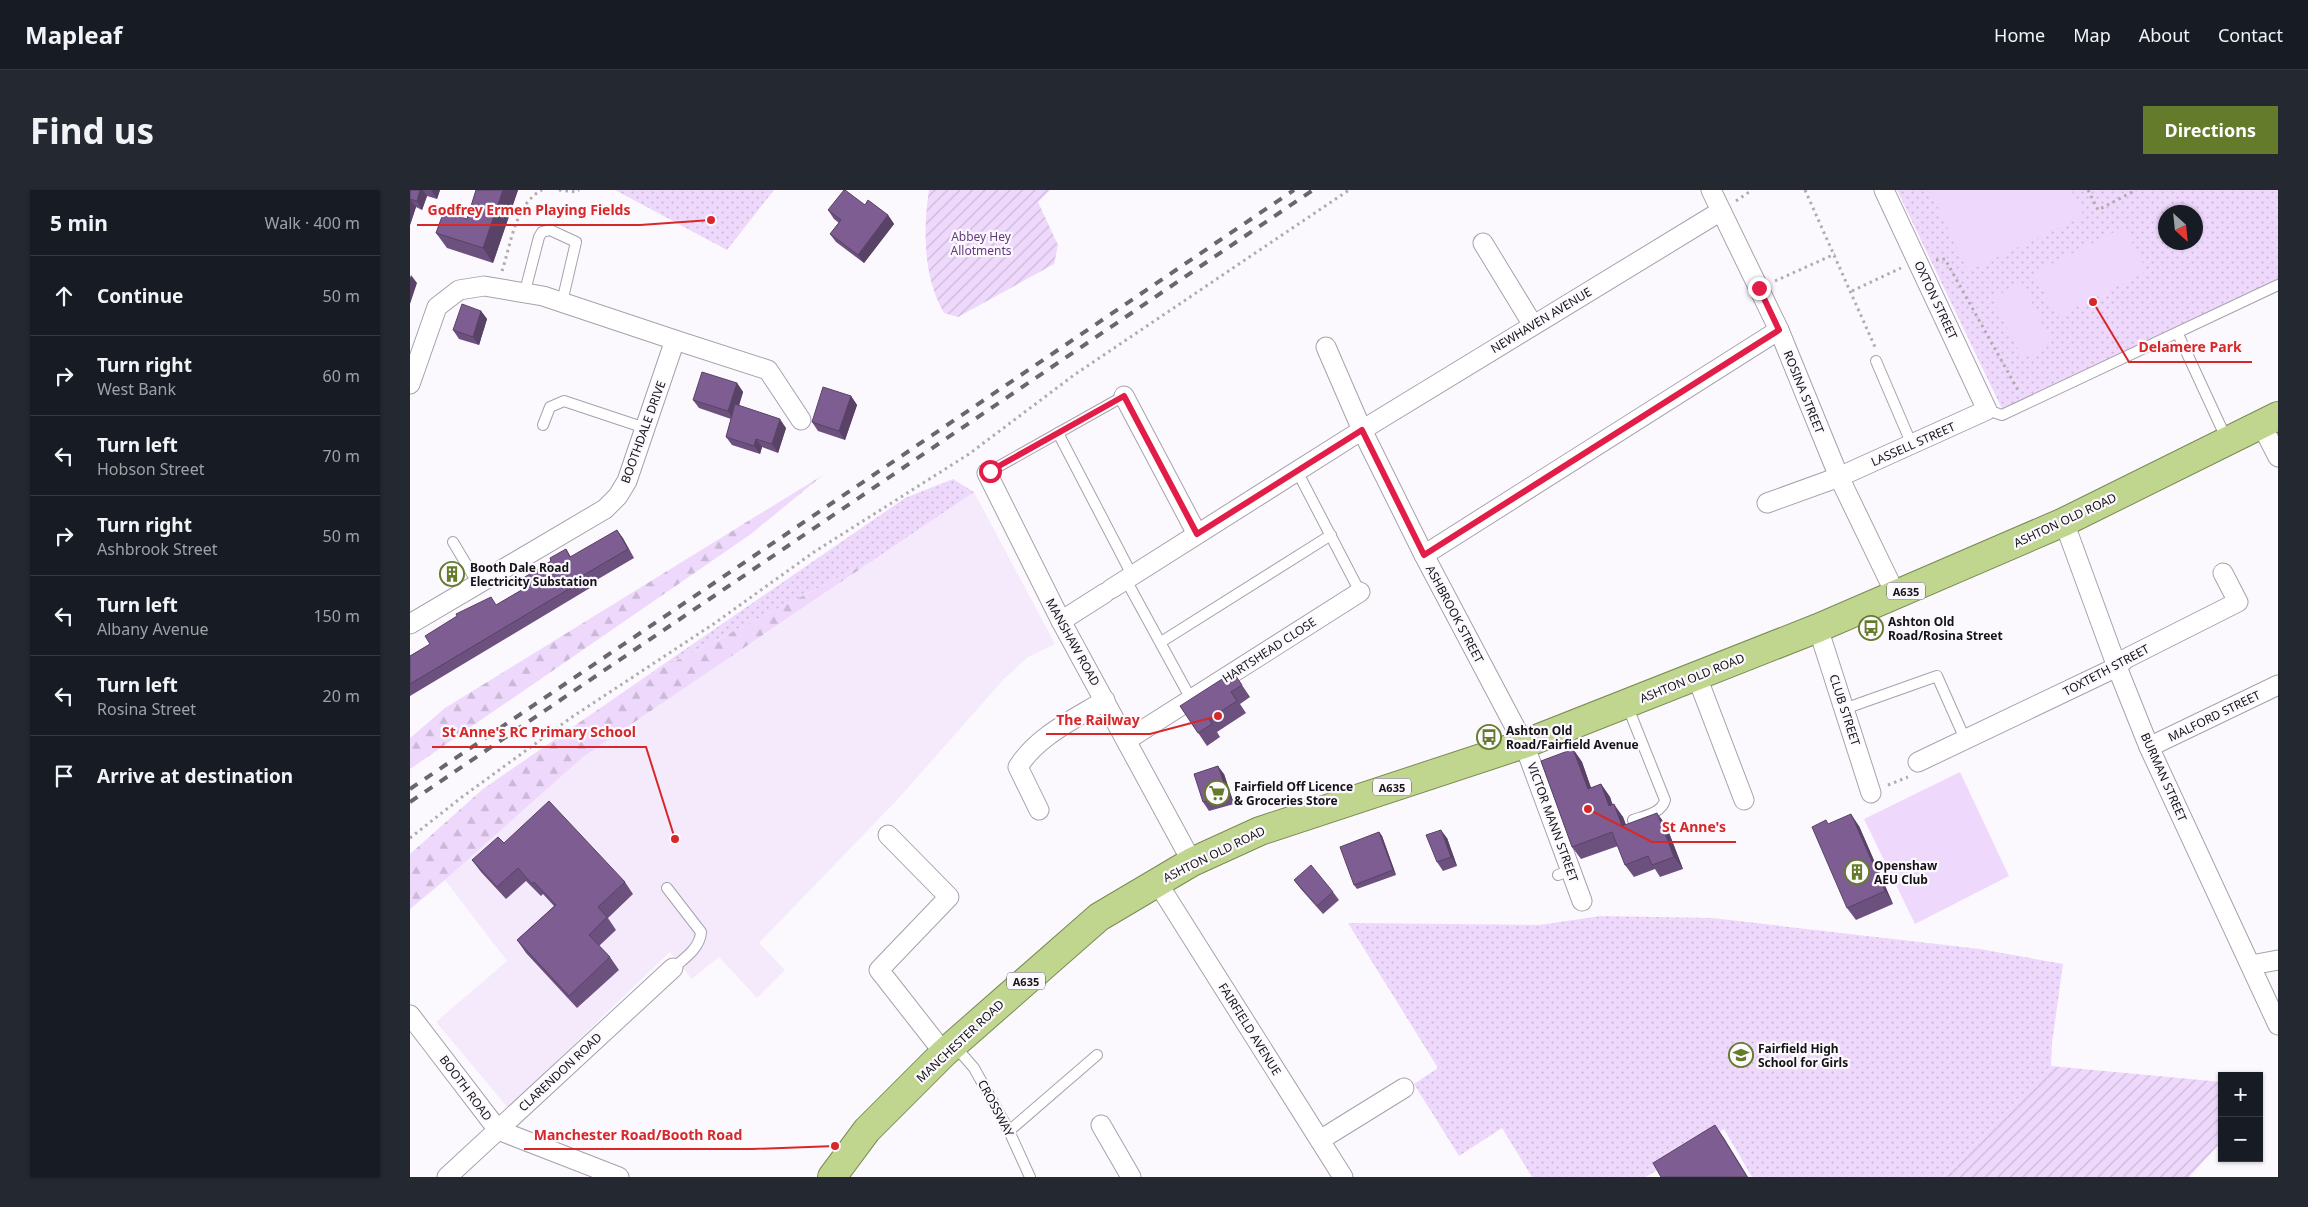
<!DOCTYPE html>
<html lang="en">
<head>
<meta charset="utf-8">
<style>
  :root { --surface:#171b24; --page:#242831; --text:#f1f3f6; --muted:#9ea1a6; --line:#363941; --accent:#657b2c }
  body { margin:0; font-family:"Noto Sans",sans-serif; background:var(--page); color:var(--text) }
  .controls { position:absolute; right:15px; bottom:15px; display:grid; overflow:hidden; border-radius:0px; box-shadow:0 1px 4px #0004 }
  .controls button { width:45px; height:45px; display:grid; place-items:center; padding:0; border:0; border-bottom:1px solid var(--line); background:var(--surface); color:var(--text); font:25px sans-serif }
  .compass { position:absolute; left:1748px; top:15px; width:45px; height:45px; border-radius:50%; background:var(--surface); box-shadow:0 1px 4px #0004; rotate:153deg }
  .stop { position:absolute; width:15px; height:15px; margin:-11px; border:4px solid #e11d48; border-radius:50%; background:#fff }
  .stop.end { background:#e11d48; border-color:#fff; box-shadow:0 1px 5px #0008 }
  .list { margin:0; padding:0; list-style:none }
  h2 { display:flex; justify-content:space-between; align-items:center; height:65px; margin:0; padding:0 20px; font-size:21px }
  h2 small { font-size:16px; font-weight:400; color:var(--muted) }
  .list li { display:grid; grid-template-columns:32px 1fr auto; gap:15px; align-items:center; box-sizing:border-box; height:80px; padding:0 20px; border-top:1px solid var(--line) }
  .list b { display:block; font-size:19px; white-space:nowrap }
  .list p { margin:0; font-size:16px; white-space:nowrap; color:var(--muted) }
  .list em { font-size:16px; font-style:normal; color:var(--muted) }
  .icon { flex:none; width:28px; height:28px; fill:none; stroke:currentColor; stroke-width:2; stroke-linecap:round; stroke-linejoin:round }
  .map { position:relative; flex:none; width:1868px; height:987px; overflow:hidden; border-radius:0px }
  header { display:flex; align-items:center; gap:30px; box-sizing:border-box; height:70px; padding:0 25px; background:var(--surface); border-bottom:1px solid var(--line) }
  header strong { font-size:24px }
  nav { display:flex; gap:28px; margin-inline-start:auto; font-size:18px }
  .intro { display:flex; align-items:center; justify-content:space-between; box-sizing:border-box; height:120px; padding:0 30px }
  h1 { margin:0; font-size:35px }
  .button { padding:12px 22px; border-radius:0px; background:var(--accent); color:#fff; font-size:18px; font-weight:700 }
  main { display:flex; gap:30px; padding:0 30px }
  aside { flex:1; background:var(--surface); border-radius:0px; box-shadow:0 1px 4px #0004 }
  .map>svg:first-child { display:block }
  .built { fill:#f5eafc }
  .grass { fill:url(#grass-dots); fill-rule:evenodd }
  .forest { fill:url(#forest-firs) }
  .garden { fill:url(#garden-furrows) }
  .pitch { fill:#eed9fc }
  .lines { fill:none; stroke-linecap:round; stroke-linejoin:round }
  .service-casing { stroke:#a7a1ac; stroke-width:12 }
  .minor-casing { stroke:#a7a1ac; stroke-width:21 }
  .trunk-casing { stroke:#7a8b53; stroke-width:30 }
  .path { stroke:#afacb1; stroke-width:3; stroke-dasharray:2.5 4; stroke-linecap:butt }
  .service { stroke:#fff; stroke-width:10 }
  .minor { stroke:#fff; stroke-width:19 }
  .trunk { stroke:#c0d68f; stroke-width:28 }
  .rail { stroke:#6a676c; stroke-width:4; stroke-dasharray:9 9; stroke-linecap:butt }
  .wall { fill:#6c517e }
  .shaded-wall { fill:#584266 }
  .building { fill:#7e5e92; stroke:#584266 }
  .route { stroke:#e11d48; stroke-width:6 }
  .labels { text-anchor:middle; dominant-baseline:central; stroke-width:4.5; stroke-linejoin:round; paint-order:stroke }
  .shield { fill:#fcf9fe; stroke:#5a585c; stroke-width:1 }
  .shield-label { font-size:11px; font-weight:bold; fill:#151317 }
  .park-label { font-size:12px; fill:#65397e; stroke:#fcf9fe }
  .street-label { font-size:12px; fill:#151317; stroke:#fcf9fe }
  .poi-label { font-size:12px; font-weight:bold; fill:#151317; stroke:#fcf9fe; text-anchor:start }
  .leader { fill:none; stroke:#d62828; stroke-width:2 }
  .callout-dot { fill:#d62828; stroke:#fcf9fe; stroke-width:2 }
  .callout-label { font-size:14px; text-anchor:middle; font-weight:bold; fill:#d62828; stroke:#fcf9fe; stroke-width:4.5; stroke-linejoin:round; paint-order:stroke }
</style>
</head>
<body>
<header>
<strong>Mapleaf</strong>
<nav><a>Home</a><a>Map</a><a>About</a><a>Contact</a></nav>
</header>
<div class="intro"><h1>Find us</h1><a class="button">Directions</a></div>
<main>
<aside>
<h2>5 min<small>Walk · 400 m</small></h2>
<ul class="list">
<li><svg class="icon" aria-label="ahead" viewBox="0 0 24 24"><path d="M12 20V5M6 11l6-6 6 6"/></svg><div><b>Continue</b></div><em>50 m</em></li>
<li><svg class="icon" aria-label="right" viewBox="0 0 24 24"><path d="M7 20v-9h11M14 6l5 5-5 5"/></svg><div><b>Turn right</b><p>West Bank</p></div><em>60 m</em></li>
<li><svg class="icon" aria-label="left" viewBox="0 0 24 24"><path d="M17 20v-9H6M10 6l-5 5 5 5"/></svg><div><b>Turn left</b><p>Hobson Street</p></div><em>70 m</em></li>
<li><svg class="icon" aria-label="right" viewBox="0 0 24 24"><path d="M7 20v-9h11M14 6l5 5-5 5"/></svg><div><b>Turn right</b><p>Ashbrook Street</p></div><em>50 m</em></li>
<li><svg class="icon" aria-label="left" viewBox="0 0 24 24"><path d="M17 20v-9H6M10 6l-5 5 5 5"/></svg><div><b>Turn left</b><p>Albany Avenue</p></div><em>150 m</em></li>
<li><svg class="icon" aria-label="left" viewBox="0 0 24 24"><path d="M17 20v-9H6M10 6l-5 5 5 5"/></svg><div><b>Turn left</b><p>Rosina Street</p></div><em>20 m</em></li>
<li><svg class="icon" aria-label="arrive" viewBox="0 0 24 24"><path d="M6 21V4h12l-3 4 3 4H6"/></svg><div><b>Arrive at destination</b></div></li>
</ul>
</aside>
<div class="map">
<svg width="1868" height="987" viewBox="0 0 1868 987">
  <defs>
    <pattern id="grass-dots" width="8" height="8" patternUnits="userSpaceOnUse" patternTransform="scale(1.25)"><rect width="8" height="8" fill="#eed9fc"/><path d="M2 2h.1M6 6h.1" fill="none" stroke="#cbb9d7" stroke-width="1.8" stroke-linecap="round"/></pattern>
    <pattern id="forest-firs" width="22" height="20" patternUnits="userSpaceOnUse" patternTransform="scale(1.25)"><rect width="22" height="20" fill="#eed9fc"/><path d="M5 1l3.5 6h-7zM16 11l3.5 6h-7z" fill="#cbb9d7"/></pattern>
    <pattern id="garden-furrows" width="10" height="10" patternUnits="userSpaceOnUse" patternTransform="scale(1.25)"><rect width="10" height="10" fill="#eed9fc"/><path d="M-1 1l2-2M0 10L10 0M9 11l2-2" fill="none" stroke="#cbb9d7"/></pattern>
  </defs>
  <rect width="100%" height="100%" fill="#fcf9fe"/>
  <polygon class="built" points="564,302 645,454 618,467 594,489 488,609 349,753 375,780 347,808 309,767 282,789 260,762 98,918 26,832 97,771 35,690 173,567"/>
  <g class="grass">
    <polygon points="205,0 364,0 317,60"/>
    <path d="M1487,0H1868V90L1593,221ZM1756,22H1786V52H1756Z"/>
    <polygon points="543,289 564,302 465,369 238,485 495,308"/>
    <polygon points="1191,726 1302,728 1570,759 1653,774 1642,853 1641,876 1533,987 1342,987 1314,939 1236,987 1122,987 1092,938 1049,966 1004,894 1028,878 938,733 1129,735"/>
  </g>
  <g class="forest">
    <polygon points="413,285 341,344 0,579 0,548 35,518"/>
    <polygon points="465,369 173,567 35,690 0,719 0,664 73,599 238,485"/>
  </g>
  <g class="garden">
    <path d="M519,0H640L628,12L648,55L644,74L548,127L534,123C513,87 513,40 519,0Z"/>
    <polygon points="1641,876 1812,892 1812,951 1779,987 1533,987"/>
  </g>
  <g class="pitch">
    <polygon points="1520,0 1661,0 1674,26 1558,81"/>
    <polygon points="1714,37 1737,81 1647,127 1624,83"/>
    <polygon points="1612,93 1642,154 1613,169 1582,108"/>
    <polygon points="1550,582 1599,686 1505,734 1454,629"/>
  </g>
  <g class="lines">
    <defs>
      <g id="service">
        <polyline points="115,101 129,47 132,42 140,40 166,52 152,112"/>
        <polyline points="1768,144 1817,250"/>
        <polyline points="1466,171 1502,255"/>
        <polyline points="1577,220 1592,225 1868,95"/>
        <polyline points="133,235 140,217 154,211 235,238"/>
        <polyline points="648,243 722,385"/>
        <polyline points="887,281 950,402"/>
        <polyline points="577,283 714,206"/>
        <polyline points="43,352 68,394"/>
        <polyline points="716,390 781,509"/>
        <polyline points="751,452 921,345"/>
        <path d="M1217,515L1255,610C1252,623 1234,626 1223,630"/>
        <polyline points="1434,519 1527,486 1555,549"/>
        <polyline points="1148,685 1161,680"/>
        <path d="M257,698L291,742C290,758 275,768 263,778"/>
        <polyline points="544,855 564,878 599,941 620,987"/>
        <polyline points="599,941 687,865"/>
      </g>
      <g id="minor">
        <polyline points="1301,0 1369,140 1429,287 1486,405"/>
        <polyline points="1073,53 1123,135"/>
        <polyline points="916,157 952,240 1014,365 1114,554 1172,711"/>
        <polyline points="0,194 27,117 49,100 74,96 133,106 265,150"/>
        <polyline points="714,206 787,344"/>
        <polyline points="1851,234 1868,267"/>
        <polyline points="577,283 651,431 782,672"/>
        <polyline points="1357,313 1429,287 1577,220 1474,0"/>
        <polyline points="1654,332 1707,477 1739,557 1868,835"/>
        <polyline points="1014,365 1369,140"/>
        <polyline points="701,399 952,240 1311,21"/>
        <polyline points="651,431 695,403"/>
        <polyline points="0,434 195,319 208,306 217,291 265,150 358,180 391,230"/>
        <polyline points="1408,438 1461,603"/>
        <polyline points="1287,487 1334,610"/>
        <polyline points="717,550 950,402"/>
        <polyline points="1739,557 1868,495"/>
        <polyline points="1508,572 1707,477 1715,469 1828,412 1813,383"/>
        <path d="M629,620L608,577C627,546 665,529 695,510"/>
        <polyline points="478,645 539,707 469,780 534,863"/>
        <polyline points="747,692 933,987"/>
        <polyline points="1841,775 1868,770"/>
        <polyline points="0,825 88,940 209,987"/>
        <polyline points="691,935 721,987"/>
        <polyline points="910,950 994,898"/>
        <polyline points="37,987 263,778"/>
      </g>
      <polyline id="trunk" points="422,987 457,940 534,863 689,727 782,672 850,641 1114,554 1408,438 1654,332 1868,226"/>
    </defs>
    <use href="#service" class="service-casing"/>
    <use href="#minor" class="minor-casing"/>
    <use href="#trunk" class="trunk-casing"/>
    <g class="path">
      <polyline points="149,0 166,2 169,0"/>
      <polyline points="1395,0 1465,157"/>
      <polyline points="1678,0 1688,20 1726,0"/>
      <polyline points="1326,11 1342,0"/>
      <polyline points="1526,70 1535,69 1609,202"/>
      <path d="M92,81C101,54 105,14 132,0"/>
      <polyline points="1365,91 1425,64"/>
      <polyline points="1442,101 1491,78"/>
      <polyline points="1478,595 1498,587"/>
      <polyline points="0,648 52,607 162,527 305,433 404,362 559,264 664,185 939,0"/>
    </g>
    <use href="#service" class="service"/>
    <use href="#minor" class="minor"/>
    <use href="#trunk" class="trunk"/>
    <g class="rail">
      <polyline points="0,599 884,0"/>
      <polyline points="0,612 903,0"/>
    </g>
  </g>
  <g class="wall">
    <polygon points="0,0 30,0 27,9 17,6 12,20 6,17 0,35"/>
    <polygon points="66,0 108,0 83,73 37,58 26,43 57,29"/>
    <polygon points="455,15 478,25 484,34 454,73 426,52 420,44 429,33 424,29 418,20"/>
    <polygon points="71,121 77,129 69,155 49,149 43,140"/>
    <polygon points="327,193 333,202 329,216 376,238 368,263 352,257 350,264 322,255 316,247 321,229 289,218 283,210"/>
    <polygon points="441,206 447,215 435,250 408,241 402,232"/>
    <polygon points="207,340 224,368 178,395 180,398 0,506 0,466 115,398 141,371 156,359 161,367"/>
    <polygon points="832,495 840,507 830,514 836,523 807,542 810,547 797,556 770,516"/>
    <polygon points="1163,559 1172,572 1181,598 1191,594 1200,607 1202,615 1213,627 1216,635 1256,635 1273,679 1250,687 1245,679 1224,687 1215,675 1208,656 1171,669 1162,657"/>
    <polygon points="814,584 824,614 799,621 793,612"/>
    <polygon points="1419,634 1449,636 1483,714 1446,730 1437,718"/>
    <polygon points="969,642 972,646 986,685 947,699 944,695"/>
    <polygon points="1037,648 1047,676 1033,681 1027,672"/>
    <polygon points="94,653 215,692 223,704 198,728 206,740 189,756 200,767 209,780 167,818 116,763 107,750 144,716 133,704 131,706 116,691 96,709 71,682 62,670"/>
    <polygon points="884,690 923,702 929,710 913,724 890,698"/>
  </g>
  <g class="shaded-wall">
    <polygon points="10,0 13,0 17,6 12,20 7,11"/>
    <polygon points="21,0 30,0 27,9"/>
    <polygon points="93,0 108,0 83,73 73,58"/>
    <polygon points="0,9 6,17 0,35"/>
    <polygon points="478,25 484,34 454,73 448,65"/>
    <polygon points="1,85 7,93 0,114 0,88"/>
    <polygon points="71,121 77,129 69,155 63,147"/>
    <polygon points="327,193 333,202 324,230 318,221"/>
    <polygon points="441,206 447,215 435,250 429,241"/>
    <polygon points="370,229 376,238 368,263 362,254"/>
    <polygon points="346,249 352,257 350,264 344,256"/>
    <polygon points="207,340 213,348 224,368 218,359"/>
    <polygon points="1163,559 1172,572 1186,612 1178,599"/>
    <polygon points="808,576 814,584 824,614 818,605"/>
    <polygon points="1191,594 1200,607 1208,629 1199,616"/>
    <polygon points="1204,614 1213,627 1221,649 1212,636"/>
    <polygon points="1247,623 1256,635 1273,679 1264,667"/>
    <polygon points="1441,624 1449,636 1483,714 1475,701"/>
    <polygon points="1031,640 1037,648 1047,676 1041,667"/>
    <polygon points="969,642 972,646 986,685 983,680"/>
    <polygon points="1305,935 1314,948 1338,987 1337,987"/>
  </g>
  <g class="building">
    <polygon points="0,0 10,0 7,11 0,9"/>
    <polygon points="66,0 93,0 73,58 26,43 34,21 57,29"/>
    <polygon points="434,0 435,0 455,15 458,10 478,25 448,65 420,44 431,30 418,20"/>
    <polygon points="52,114 71,121 63,147 43,140"/>
    <polygon points="292,182 327,193 318,221 283,210"/>
    <polygon points="413,197 441,206 429,241 402,232"/>
    <polygon points="325,214 370,229 362,254 346,249 344,256 316,247"/>
    <polygon points="207,340 218,359 172,386 174,390 0,494 0,466 20,454 15,446 47,426 46,424 81,407 86,415 115,398 110,390 141,371 140,368 156,359 160,367"/>
    <polygon points="823,482 832,495 821,502 827,511 799,529 802,534 788,543 770,516"/>
    <polygon points="1163,559 1178,599 1191,594 1199,616 1204,614 1212,636 1247,623 1264,667 1242,675 1238,666 1215,675 1202,642 1162,657 1131,571"/>
    <polygon points="808,576 818,605 793,612 784,584"/>
    <polygon points="139,611 215,692 188,717 197,727 179,745 200,767 159,806 107,750 146,715 124,692 122,694 108,678 87,697 62,670 88,647 94,653"/>
    <polygon points="1441,624 1475,701 1437,718 1402,637 1416,630 1418,634"/>
    <polygon points="1031,640 1041,667 1027,672 1016,645"/>
    <polygon points="969,642 983,680 944,695 930,657"/>
    <polygon points="901,675 923,702 907,716 884,690"/>
    <polygon points="1305,935 1337,987 1251,987 1243,973"/>
  </g>
  <g class="lines">
    <polyline class="route" points="580,281 714,206 787,344 952,240 1014,365 1369,140 1349,98"/>
  </g>
  <defs>
    <symbol id="building-ring" viewBox="-11 -11 22 22"><circle r="9.5" fill="#fcf9fe" stroke="#657b2c" stroke-width="1.5"/><path d="M-4-6H4V6H1V3H-1V6H-4ZM-2.5-4.3h1.7v1.8h-1.7ZM.8-4.3h1.7v1.8H.8ZM-2.5-1h1.7V.8h-1.7ZM.8-1h1.7V.8H.8Z" fill="#657b2c"/></symbol>
    <symbol id="bus-ring" viewBox="-11 -11 22 22"><circle r="9.5" fill="#fcf9fe" stroke="#657b2c" stroke-width="1.5"/><path d="M-5-6H5V4H4V6H2V4H-2V6H-4V4H-5ZM-3.5-4V0h7V-4ZM-3.5 1.2v1.5H-2V1.2ZM2 1.2v1.5H3.5V1.2Z" fill="#657b2c"/></symbol>
    <symbol id="supermarket-ring" viewBox="-11 -11 22 22"><circle r="9.5" fill="#fcf9fe" stroke="#657b2c" stroke-width="1.5"/><path d="M-6-5.5h2.5l.6 2H6L4.5 2H-2.5L-4.4-4H-6ZM-1.5 3.2a1.3 1.3 0 1 0 .1 0ZM3 3.2a1.3 1.3 0 1 0 .1 0Z" fill="#657b2c"/></symbol>
    <symbol id="school-ring" viewBox="-11 -11 22 22"><circle r="9.5" fill="#fcf9fe" stroke="#657b2c" stroke-width="1.5"/><path d="M0-5L7-2L0 1L-7-2ZM-4 1L0 2.5L4 1V4Q0 6-4 4Z" fill="#657b2c"/></symbol>
  </defs>
  <g fill-rule="evenodd">
    <use href="#building-ring" x="28" y="370" width="28" height="28"/>
    <use href="#bus-ring" x="1447" y="424" width="28" height="28"/>
    <use href="#bus-ring" x="1065" y="533" width="28" height="28"/>
    <use href="#supermarket-ring" x="793" y="589" width="28" height="28"/>
    <use href="#building-ring" x="1433" y="668" width="28" height="28"/>
    <use href="#school-ring" x="1317" y="851" width="28" height="28"/>
  </g>
  <g class="labels">
    <g class="shield">
      <rect x="1477" y="392.5" width="38" height="17" rx="4"/>
      <rect x="963" y="588.5" width="38" height="17" rx="4"/>
      <rect x="597" y="782.5" width="38" height="17" rx="4"/>
    </g>
    <g class="shield-label">
      <text x="1496" y="401">A635</text>
      <text x="982" y="597">A635</text>
      <text x="616" y="791">A635</text>
    </g>
    <g class="park-label">
      <text x="571" y="46">Abbey Hey<tspan x="571" dy="14">Allotments</tspan></text>
    </g>
    <g class="street-label">
      <text transform="translate(1526 110) rotate(65)">OXTON STREET</text>
      <text transform="translate(1131 130) rotate(-31)">NEWHAVEN AVENUE</text>
      <text transform="translate(1394 202) rotate(68)">ROSINA STREET</text>
      <text transform="translate(233 242) rotate(-70)">BOOTHDALE DRIVE</text>
      <text transform="translate(1503 254) rotate(-24)">LASSELL STREET</text>
      <text transform="translate(1655 330) rotate(-25)">ASHTON OLD ROAD</text>
      <text transform="translate(1045 424) rotate(62)">ASHBROOK STREET</text>
      <text transform="translate(663 452) rotate(61)">MANSHAW ROAD</text>
      <text transform="translate(859 460) rotate(-33)">HARTSHEAD CLOSE</text>
      <text transform="translate(1696 480) rotate(-28)">TOXTETH STREET</text>
      <text transform="translate(1282 488) rotate(-22)">ASHTON OLD ROAD</text>
      <text transform="translate(1435 520) rotate(72)">CLUB STREET</text>
      <text transform="translate(1804 526) rotate(-26)">MALFORD STREET</text>
      <text transform="translate(1754 587) rotate(66)">BURMAN STREET</text>
      <text transform="translate(1143 632) rotate(70)">VICTOR MANN STREET</text>
      <text transform="translate(804 664) rotate(-26)">ASHTON OLD ROAD</text>
      <text transform="translate(840 839) rotate(58)">FAIRFIELD AVENUE</text>
      <text transform="translate(550 851) rotate(-43)">MANCHESTER ROAD</text>
      <text transform="translate(150 882) rotate(-43)">CLARENDON ROAD</text>
      <text transform="translate(56 898) rotate(53)">BOOTH ROAD</text>
      <text transform="translate(586 918) rotate(62)">CROSSWAY</text>
    </g>
    <g class="poi-label">
      <text x="60" y="377">Booth Dale Road<tspan x="60" dy="14">Electricity Substation</tspan></text>
      <text x="1478" y="431">Ashton Old<tspan x="1478" dy="14">Road/Rosina Street</tspan></text>
      <text x="1096" y="540">Ashton Old<tspan x="1096" dy="14">Road/Fairfield Avenue</tspan></text>
      <text x="824" y="596">Fairfield Off Licence<tspan x="824" dy="14">&amp; Groceries Store</tspan></text>
      <text x="1464" y="675">Openshaw<tspan x="1464" dy="14">AEU Club</tspan></text>
      <text x="1348" y="858">Fairfield High<tspan x="1348" dy="14">School for Girls</tspan></text>
    </g>
  </g>
  <path class="leader" d="M301 30L230 35H7M1683 112L1719 172H1842M808 526L740 544H636M265 649L236 557H22M1178 619L1242 652H1326M425 956L342 959H114"/>
  <g class="callout-dot">
    <circle cx="301" cy="30" r="5"/>
    <circle cx="1683" cy="112" r="5"/>
    <circle cx="808" cy="526" r="5"/>
    <circle cx="265" cy="649" r="5"/>
    <circle cx="1178" cy="619" r="5"/>
    <circle cx="425" cy="956" r="5"/>
  </g>
  <g class="callout-label">
    <text x="119" y="25">Godfrey Ermen Playing Fields</text>
    <text x="1780" y="162">Delamere Park</text>
    <text x="688" y="535">The Railway</text>
    <text x="129" y="547">St Anne's RC Primary School</text>
    <text x="1284" y="642">St Anne's</text>
    <text x="228" y="950">Manchester Road/Booth Road</text>
  </g>
</svg>
<div class="controls">
<button>+</button>
<button>−</button>
</div>
<svg class="compass" viewBox="-18 -18 36 36"><path d="M0-13l5 13h-10z" fill="#e53935"/><path d="M0 13l5-13h-10z" fill="#9ea1a6"/></svg>
<div class="stop" style="left:580px;top:281px"></div>
<div class="stop end" style="left:1349px;top:98px"></div>
</div>
</main>
</body>
</html>
